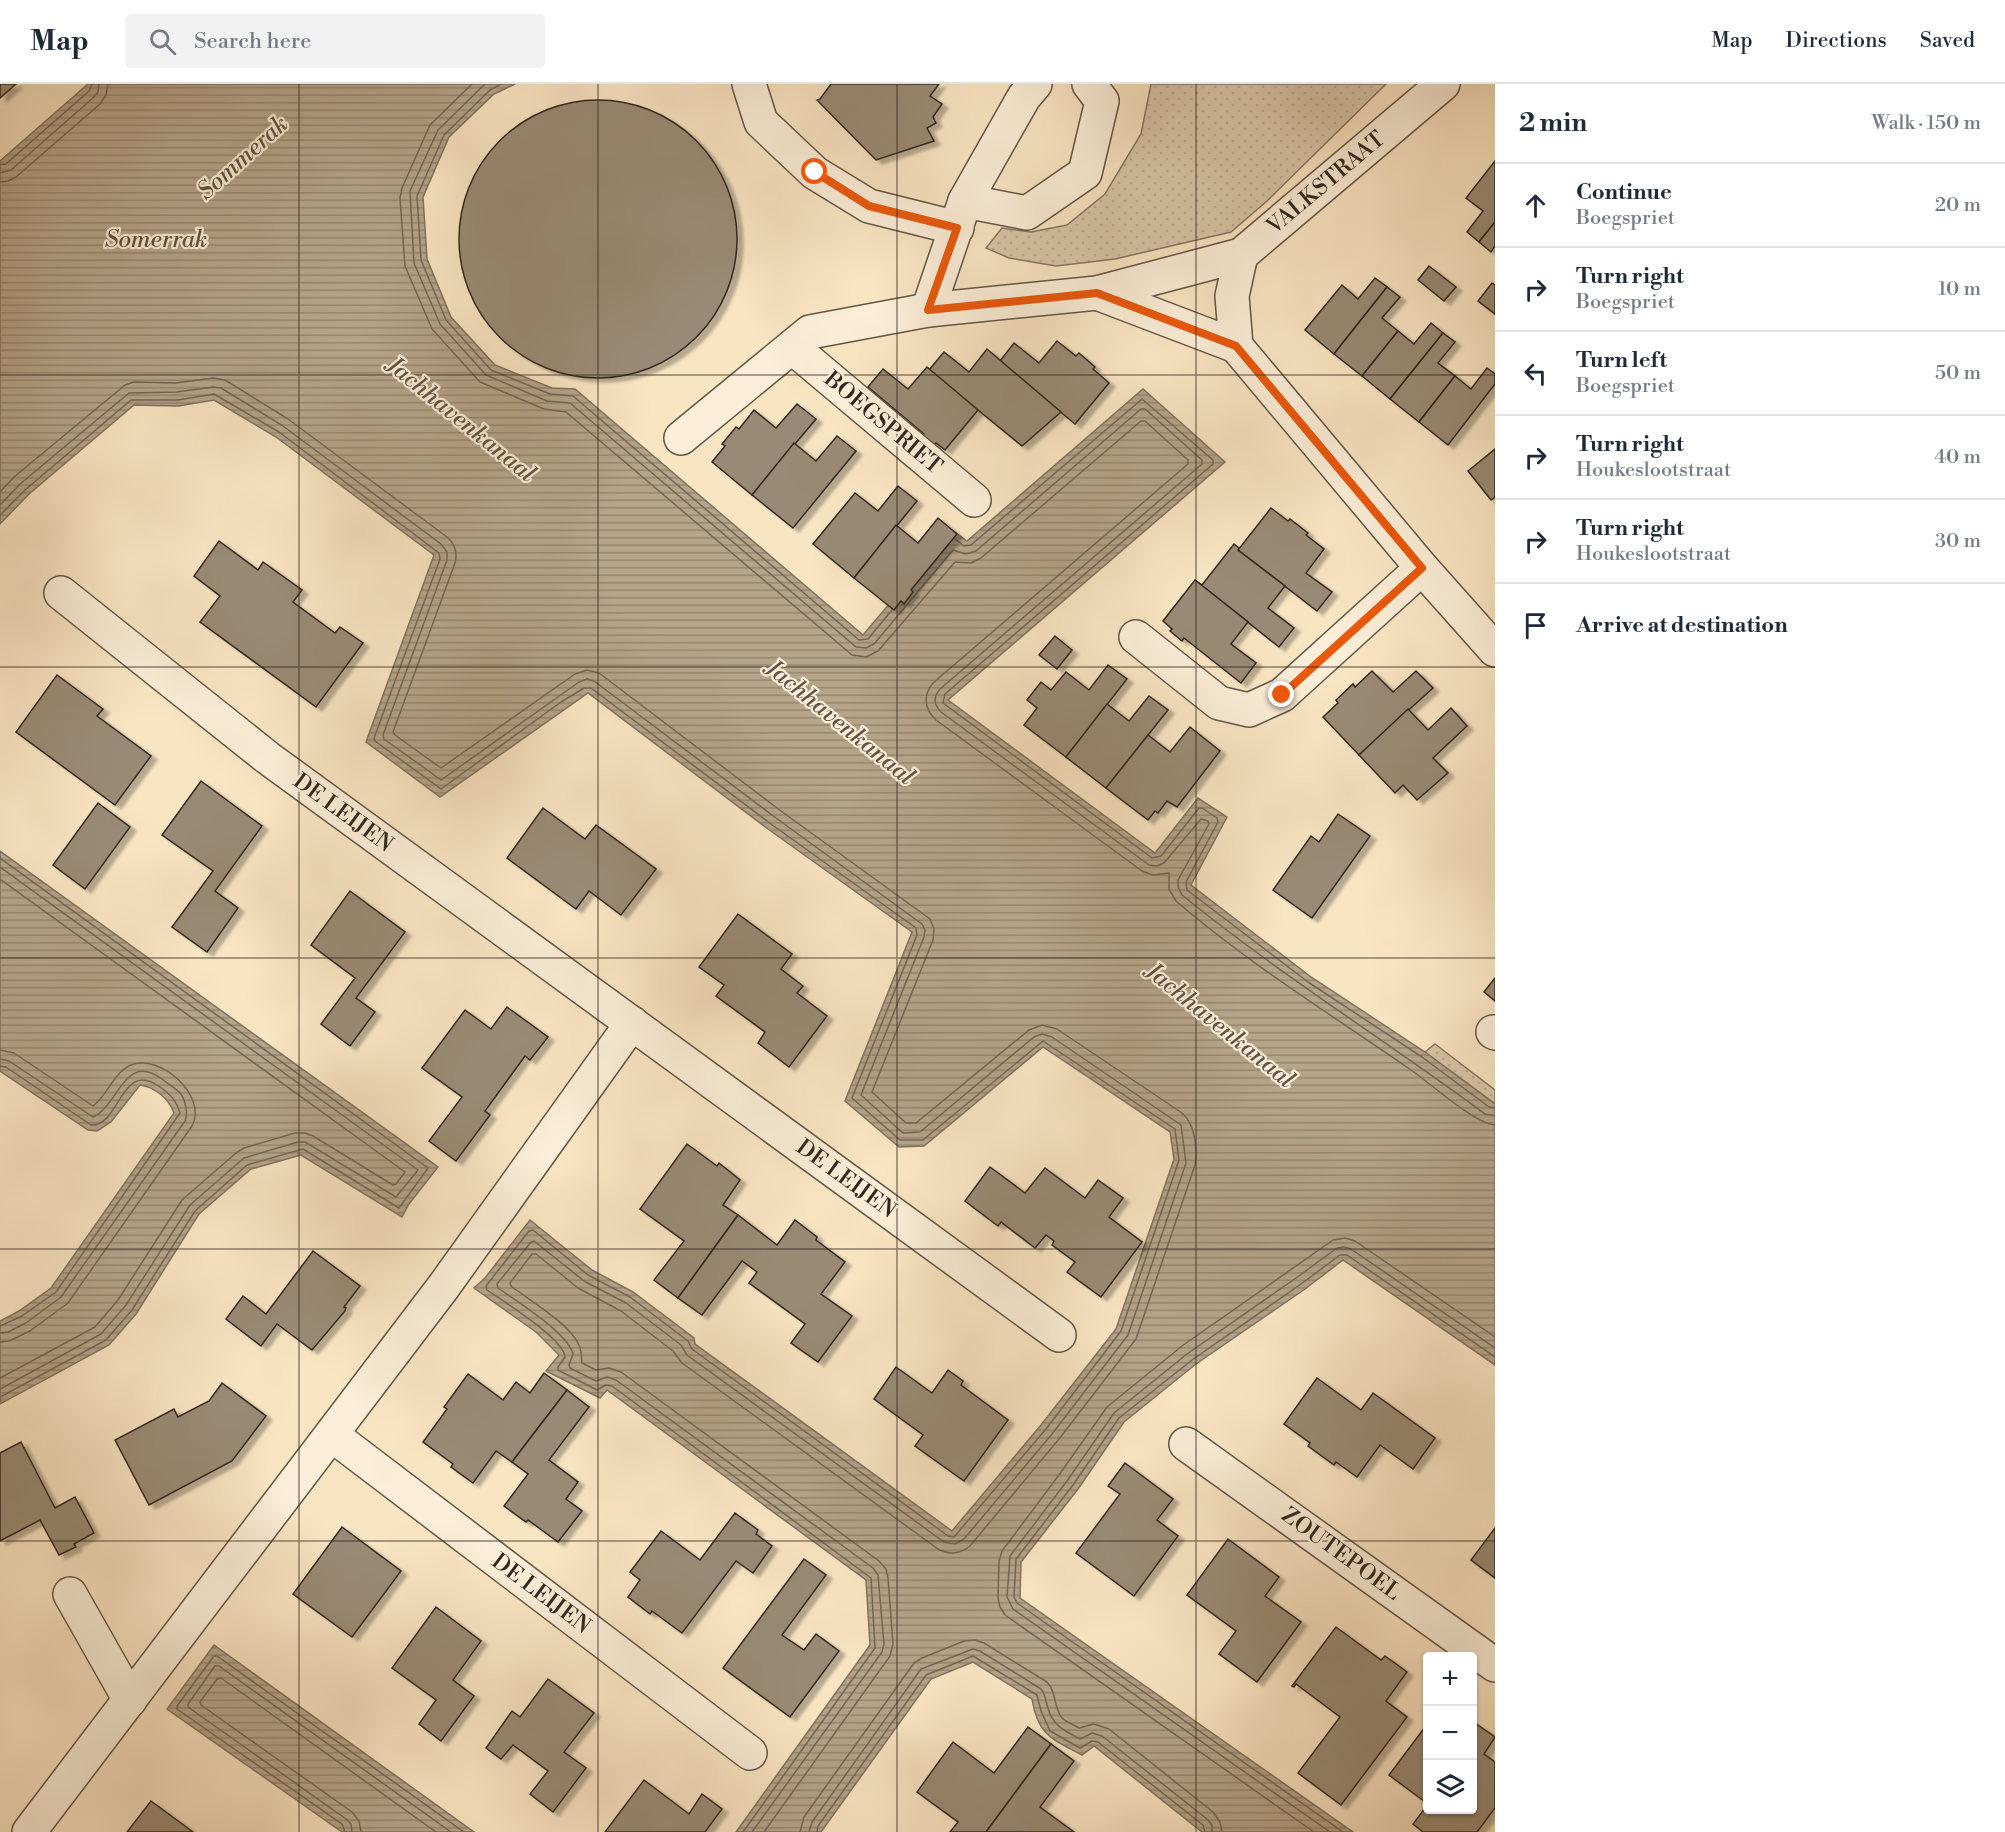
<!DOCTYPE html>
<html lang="en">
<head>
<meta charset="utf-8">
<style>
  :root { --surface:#fff; --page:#f2f2f3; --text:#1f2937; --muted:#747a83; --line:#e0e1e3 }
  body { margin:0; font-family:"Libre Bodoni",serif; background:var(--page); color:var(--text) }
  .controls { position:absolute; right:18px; bottom:18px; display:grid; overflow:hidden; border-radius:6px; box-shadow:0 2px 4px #0004 }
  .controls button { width:54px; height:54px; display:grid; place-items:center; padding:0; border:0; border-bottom:2px solid var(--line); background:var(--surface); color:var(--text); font:30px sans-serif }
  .stop { position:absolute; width:18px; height:18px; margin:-14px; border:4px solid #ea580c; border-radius:50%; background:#fff }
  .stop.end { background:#ea580c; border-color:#fff; box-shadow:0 2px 6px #0008 }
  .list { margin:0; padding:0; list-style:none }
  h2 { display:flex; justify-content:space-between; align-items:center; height:78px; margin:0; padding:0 24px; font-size:26px }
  h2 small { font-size:20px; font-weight:400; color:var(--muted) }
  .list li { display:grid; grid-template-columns:39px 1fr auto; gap:18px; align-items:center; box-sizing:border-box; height:84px; padding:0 24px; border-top:2px solid var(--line) }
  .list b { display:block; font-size:22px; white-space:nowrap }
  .list p { margin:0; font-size:20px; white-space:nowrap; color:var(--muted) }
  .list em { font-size:20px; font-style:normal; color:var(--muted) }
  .icon { flex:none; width:33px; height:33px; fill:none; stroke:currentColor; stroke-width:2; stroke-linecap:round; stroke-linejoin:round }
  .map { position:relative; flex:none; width:1495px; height:1748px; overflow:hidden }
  header { display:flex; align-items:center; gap:36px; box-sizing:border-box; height:84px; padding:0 30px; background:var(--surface); border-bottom:2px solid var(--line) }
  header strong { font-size:28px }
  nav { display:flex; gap:33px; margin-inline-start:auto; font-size:21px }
  .search { width:420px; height:54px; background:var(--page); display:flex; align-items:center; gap:15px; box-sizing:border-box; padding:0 21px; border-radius:6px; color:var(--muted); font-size:22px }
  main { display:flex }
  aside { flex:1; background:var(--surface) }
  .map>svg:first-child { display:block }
  .grass { fill:url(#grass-dots); stroke:#857662; stroke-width:1.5 }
  .water { fill:url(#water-rules); stroke:#81725f; stroke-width:1.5 }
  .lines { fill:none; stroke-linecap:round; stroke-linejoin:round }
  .shore { stroke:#746654; stroke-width:1.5 }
  .building { fill:#9a8a74; stroke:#32271e; stroke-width:1.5; filter:url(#shadow) }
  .minor-casing { stroke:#645647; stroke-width:36 }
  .minor { stroke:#fceed8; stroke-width:33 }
  .route { stroke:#ea580c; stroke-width:8 }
  .grid { fill:none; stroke:#32271e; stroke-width:1.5; stroke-opacity:0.55 }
  .labels { text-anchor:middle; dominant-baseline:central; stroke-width:4.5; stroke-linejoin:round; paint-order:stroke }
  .street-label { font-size:22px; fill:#32271e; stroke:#fceed8 }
  .water-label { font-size:24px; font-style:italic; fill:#605344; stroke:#fceed8 }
</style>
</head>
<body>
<header>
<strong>Map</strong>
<div class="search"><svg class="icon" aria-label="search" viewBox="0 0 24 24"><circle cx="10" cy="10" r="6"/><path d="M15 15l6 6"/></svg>Search here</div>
<nav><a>Map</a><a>Directions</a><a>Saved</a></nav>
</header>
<main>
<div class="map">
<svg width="1495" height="1748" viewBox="0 0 1495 1748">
  <defs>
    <pattern id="grass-dots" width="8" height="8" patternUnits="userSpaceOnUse" patternTransform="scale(1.5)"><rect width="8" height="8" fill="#d8c5a7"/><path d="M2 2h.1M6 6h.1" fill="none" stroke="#baa98f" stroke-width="1.8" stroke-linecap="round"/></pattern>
    <pattern id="water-rules" width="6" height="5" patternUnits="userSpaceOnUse" patternTransform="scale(1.5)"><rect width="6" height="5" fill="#b6a48b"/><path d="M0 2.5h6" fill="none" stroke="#958671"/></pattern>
    <filter id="shadow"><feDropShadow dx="6" dy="4" stdDeviation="1.5" flood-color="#0004"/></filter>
  </defs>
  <rect width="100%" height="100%" fill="#fae5c3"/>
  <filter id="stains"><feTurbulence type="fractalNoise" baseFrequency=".00333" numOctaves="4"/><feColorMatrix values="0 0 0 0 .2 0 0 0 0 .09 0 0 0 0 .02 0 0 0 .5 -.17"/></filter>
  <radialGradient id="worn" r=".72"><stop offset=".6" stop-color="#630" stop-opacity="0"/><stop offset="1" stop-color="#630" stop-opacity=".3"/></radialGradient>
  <g class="grass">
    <polygon points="1151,0 1386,0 1267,117 1231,148 1115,175 1056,182 1009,174 986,164 1002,144 1031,148 1067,141 1105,110 1141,50"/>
    <polygon points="1435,960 1495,1006 1495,1020 1425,968"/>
  </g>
  <g class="water">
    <path d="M88,0H515L494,10L449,53L423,113L427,175L451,233L495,281L552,304L575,305L863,551L952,446L967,457L1143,305L1225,378L948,616L1155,769L1198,714L1227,733L1191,801L1311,893L1425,968L1495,1020V1281L1343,1176L1305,1205L1196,1280L1124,1338L1078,1405L1021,1478L1020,1514L1353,1748H1202L1094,1662L1082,1671C1052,1655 1038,1652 1032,1615L973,1578L931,1595L821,1748H736L870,1561L866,1496L607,1306L600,1314L546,1287L559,1271L536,1248L474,1204L485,1194L530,1136L592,1186L633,1208L694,1254L695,1260L952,1447L1041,1341L1116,1245L1174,1075L1170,1048L1043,963L924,1062L899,1063L845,1017L912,848L768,745L588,609L440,713L366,658L434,471L276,353L214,316L178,322L134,321L29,410L0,440V77Z"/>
    <path d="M0,767L438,1083L409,1120L402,1133L301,1071L251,1085L199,1130L136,1230L109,1261L0,1320V1237L19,1227L51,1204L174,1029C169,1015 155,1003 140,1001L111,1038L97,1047L88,1046L0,987Z"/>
    <polygon points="214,1561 474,1748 342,1748 167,1625"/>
  </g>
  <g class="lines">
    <g class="shore">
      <path d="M472,0L430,41L402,104L400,114L405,182L432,245L480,298L544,325L566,328L852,571L866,573L878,567L955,478L971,479L981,474L1141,337H1145L1188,376V380L933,599C923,611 924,625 936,636L1142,787L1153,791L1169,789V805L1176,817C1249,880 1332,931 1411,986C1430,999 1475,1040 1495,1041"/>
      <path d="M485,0L438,46L410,107L414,179L440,240L486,291L547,317L570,319L856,563L866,564L874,560L953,466L966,470L976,467L1141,325H1145L1202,376V380L940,605C933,613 934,621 941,628L1149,781L1157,782L1164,779L1201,735L1208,737L1209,740L1178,796V803L1182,811C1279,890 1385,956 1485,1030L1495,1032"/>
      <polyline points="501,0 490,6 444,51 417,112 421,176 446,236 491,286 550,310 573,312 859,556 868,555 892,526"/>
      <polyline points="0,81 6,80 89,7 92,0"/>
      <polyline points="0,89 11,86 94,13 98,8 99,0"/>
      <polyline points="0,98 8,97 16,93 100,20 106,11 108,0"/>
      <path d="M0,408L14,393L125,301L134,298L176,299L213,294L225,296L288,335L447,453C455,460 458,468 455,479L393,648L395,651L441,684L575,590L587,586L599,589L781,727L930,835L934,845L933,856L872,1008L906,1039H916L1029,946L1042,941L1057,945L1182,1029C1195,1040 1198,1065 1195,1081L1136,1255L1059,1355L970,1462C960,1470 949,1471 938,1465L682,1279L673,1267L621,1227L578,1204L536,1170H532L510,1199L511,1202C529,1216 570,1240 579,1261C582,1267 581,1274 582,1279L596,1286L609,1284L621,1288L879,1477L886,1485L888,1494L893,1560L890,1572L764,1748"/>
      <path d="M0,421L20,400L129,309L177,308L213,303L221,304L283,342L441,460L447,468V476L383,651L384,655L441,696L579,598L587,595L594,597L776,734L922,840L925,846L924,853L861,1011L903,1049L920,1048L1034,953L1042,950L1052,953L1181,1041L1186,1079L1128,1251L1052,1350L964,1455L955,1460L944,1458L687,1271L681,1261L626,1219L584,1197L534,1157L531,1158L497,1200L498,1204C516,1217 568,1249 573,1270L569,1281L570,1284L596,1297L607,1293L616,1296L873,1484L878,1491L884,1560L882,1568L752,1748"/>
      <path d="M0,431L25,406L131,316H178L214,310L279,348L439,469L440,475L374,654L375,657L441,705L561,618L584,604H591L771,740L916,844L917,851L852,1014L900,1056H923L1043,957L1175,1045L1179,1076L1121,1247L1046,1345L954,1453L948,1452L692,1265L688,1257L630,1213L588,1191L533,1146L529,1147L486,1202L487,1206C503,1217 564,1255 565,1273L558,1283V1286L597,1306L606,1301L612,1302L871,1494L875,1564L743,1748"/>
      <polyline points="955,455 964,462 971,461 1142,315 1213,376 1213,380 945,610 943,619 1152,774 1161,772 1199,724 1202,724 1217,734 1218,738 1186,798 1187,806 1308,898 1422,973 1489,1023 1495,1024"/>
      <polyline points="0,774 428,1084 399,1124 303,1065 247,1081 195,1127 132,1226 106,1256 0,1313"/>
      <polyline points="0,783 418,1086 396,1113 305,1058 298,1058 244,1074 190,1121 126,1221 101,1250 0,1305"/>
      <polyline points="0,795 405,1088 396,1100 393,1101 313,1052 305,1049 295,1049 244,1064 236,1069 182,1116 118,1216 95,1243 0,1294"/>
      <path d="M0,966L14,969L93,1022C107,1012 114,988 131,981C160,969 208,1012 192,1042L68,1219L30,1247L9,1257L0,1258"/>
      <path d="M0,975L9,977L93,1033C118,1023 124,967 162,995C168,1000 176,1004 181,1010C186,1018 188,1029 185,1037L61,1213L26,1239L8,1248L0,1249"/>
      <path d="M0,982L6,983L91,1041C120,1043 121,974 160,1003C171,1011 176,1016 180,1029L56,1208L22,1232L0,1242"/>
      <polyline points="345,1748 342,1740 177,1625 177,1622 214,1572 217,1572 464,1748"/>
      <polyline points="352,1748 351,1740 346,1735 188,1623 188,1620 215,1582 219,1582 451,1748"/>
      <polyline points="361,1748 359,1737 352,1728 201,1621 200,1618 217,1595 221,1594 436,1748"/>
      <path d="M800,1748L804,1733L914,1579L922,1574L964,1557L975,1556L984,1559L1047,1598C1057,1608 1053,1623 1062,1634C1066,1638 1074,1641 1079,1644L1094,1640L1109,1645L1213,1728L1220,1738L1222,1748"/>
      <path d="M809,1748L812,1738L921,1585L973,1565L980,1567L1041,1605C1046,1611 1045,1616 1048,1624C1052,1641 1065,1647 1080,1655L1092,1649L1102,1652L1207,1735L1212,1741V1748"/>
      <polyline points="817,1748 818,1742 926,1591 973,1572 1037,1611 1041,1627 1050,1647 1080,1664 1092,1657 1098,1658 1203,1741 1205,1748"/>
      <polyline points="1314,1748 1005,1531 1000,1523 998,1514 999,1477 1002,1467 1059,1391 1107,1323 1182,1262 1333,1156 1345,1154 1355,1157 1495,1253"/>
      <polyline points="1330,1748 1013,1525 1007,1513 1010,1472 1067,1397 1114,1329 1187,1270 1296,1194 1337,1164 1344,1163 1351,1165 1495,1264"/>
      <polyline points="1343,1748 1017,1519 1014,1513 1016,1475 1073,1401 1119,1334 1192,1276 1301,1200 1340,1171 1347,1171 1495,1273"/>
    </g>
  </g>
  <g class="building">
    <polygon points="0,0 16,0 0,14"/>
    <polygon points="831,0 939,0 930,12 942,20 933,33 936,39 927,44 934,57 876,76 817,16 820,15"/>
    <circle cx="598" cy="155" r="139"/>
    <polygon points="1495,77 1495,138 1479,158 1467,148 1483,127 1466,114"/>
    <polygon points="1495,138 1495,162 1491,168 1479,158"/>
    <polygon points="1429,182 1456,203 1444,217 1418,196"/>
    <polygon points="1375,194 1387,203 1334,270 1305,246 1342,201 1358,215"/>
    <polygon points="1492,199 1495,201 1495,230 1478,217"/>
    <polygon points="1387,203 1400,213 1382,234 1398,247 1362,292 1334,270"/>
    <polygon points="1431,239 1443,249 1390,315 1362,292 1398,247 1414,260"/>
    <polygon points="1443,249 1455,258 1438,279 1455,292 1419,338 1390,315"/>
    <polygon points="1057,257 1076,272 1079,269 1095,283 1093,285 1109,299 1075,340 1000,277 1014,259 1039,279"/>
    <polygon points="987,265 1061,328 1022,362 929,286 944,268 969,288"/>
    <polygon points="927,283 978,326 945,366 936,359 934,361 922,352 924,350 868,303 883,285 908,305"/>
    <polygon points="1487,284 1495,290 1495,300 1448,361 1419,338 1455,292 1471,305"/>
    <polygon points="797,320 816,335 752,411 712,378 725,362 722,360 736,343 739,345 754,326 776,344"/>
    <polygon points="837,352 856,367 793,444 752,411 794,359 816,377"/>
    <polygon points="1495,365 1495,413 1491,416 1468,387"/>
    <polygon points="898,402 917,417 854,494 813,460 855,409 878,427"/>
    <polygon points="1271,424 1288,437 1290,435 1308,449 1306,451 1324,465 1306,489 1332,508 1317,527 1238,466"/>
    <polygon points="938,434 957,450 911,506 913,508 904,520 901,517 894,526 854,494 896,441 918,459"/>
    <polygon points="219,457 258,486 263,478 302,506 293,518 335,549 340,543 363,559 316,623 200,538 220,512 194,492"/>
    <polygon points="1234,460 1239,464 1238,466 1285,502 1268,524 1294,544 1279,563 1195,496 1202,501"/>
    <polygon points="1195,496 1248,538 1231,560 1256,579 1241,599 1184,554 1182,557 1170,547 1172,545 1163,537"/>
    <polygon points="1055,552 1072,566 1057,585 1039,571"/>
    <polygon points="1108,581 1127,595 1066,673 1024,641 1037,624 1027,616 1041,598 1051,606 1066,588 1089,606"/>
    <polygon points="1372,587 1393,608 1416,587 1433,604 1359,671 1323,633 1338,619 1336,616 1353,600 1355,603"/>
    <polygon points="57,591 103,625 97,632 151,672 115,721 16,648"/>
    <polygon points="1149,612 1168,626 1106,704 1066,673 1107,620 1129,637"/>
    <polygon points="1451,624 1467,642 1433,674 1448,689 1417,716 1403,701 1395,709 1359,671 1408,625 1428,646"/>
    <polygon points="1190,643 1220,667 1177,723 1167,717 1158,729 1155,727 1148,736 1106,704 1148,651 1170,668"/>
    <polygon points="201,697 262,742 215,807 238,824 207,868 172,843 213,787 162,751"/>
    <polygon points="98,719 130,743 85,805 53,781"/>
    <polygon points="543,724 585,755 596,741 656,785 621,831 589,807 576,825 507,774"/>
    <polygon points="1338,730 1370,752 1312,834 1273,806 1311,752 1319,758"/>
    <polygon points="350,807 405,848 356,914 375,928 350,962 321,940 355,894 311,861"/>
    <polygon points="738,830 792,870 781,885 803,902 797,909 827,932 789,983 758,959 765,948 716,912 724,901 699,883"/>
    <polygon points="1495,894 1495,917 1484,908"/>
    <polygon points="507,923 548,953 530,976 525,972 485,1027 490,1031 456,1077 429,1057 462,1013 422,984 465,926 491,945"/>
    <polygon points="687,1060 717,1082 719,1079 740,1096 723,1121 738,1131 678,1214 654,1196 684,1157 640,1125"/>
    <polygon points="990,1083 1025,1109 1045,1084 1085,1114 1098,1096 1123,1114 1109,1133 1142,1158 1101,1213 1067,1188 1075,1178 1052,1161 1054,1157 1046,1151 1035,1164 1001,1138 998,1142 965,1117"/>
    <polygon points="738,1131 777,1161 795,1136 817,1153 816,1156 845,1178 821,1210 852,1232 818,1278 791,1259 805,1240 749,1199 757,1188 742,1177 702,1231 678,1214"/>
    <polygon points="313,1167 360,1202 344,1223 346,1224 345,1227 312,1266 277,1240 261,1262 226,1235 243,1212 266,1230"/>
    <polygon points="896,1283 932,1309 948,1286 963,1297 961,1301 1008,1336 964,1397 915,1362 923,1351 874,1315"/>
    <polygon points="544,1289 567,1306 512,1378 496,1367 473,1399 451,1383 453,1380 423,1358 447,1325 444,1323 468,1290 503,1316 516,1298 530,1309"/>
    <polygon points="1317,1294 1361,1326 1373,1309 1435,1354 1413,1385 1380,1361 1357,1393 1336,1378 1334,1381 1308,1362 1310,1359 1284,1340"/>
    <polygon points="222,1299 266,1332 232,1377 149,1421 115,1356 174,1325 178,1333 209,1317"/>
    <polygon points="567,1306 589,1323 549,1376 578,1398 566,1415 582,1427 558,1458 528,1436 526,1438 504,1422 528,1390 512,1378"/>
    <polygon points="21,1358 55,1424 75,1413 94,1449 74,1460 76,1463 59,1471 40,1436 0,1457 0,1369"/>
    <polygon points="1125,1379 1173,1415 1157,1436 1178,1452 1134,1512 1076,1469 1120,1410 1108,1402"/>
    <polygon points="735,1429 758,1446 756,1450 772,1462 753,1489 736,1477 682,1549 652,1527 650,1530 628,1513 640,1496 630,1488 661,1447 700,1476"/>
    <polygon points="342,1443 401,1487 352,1553 293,1510"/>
    <polygon points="1495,1444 1495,1494 1471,1476"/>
    <polygon points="1228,1455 1279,1493 1265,1512 1301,1538 1257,1598 1219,1570 1236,1547 1187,1511"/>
    <polygon points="804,1475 826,1491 782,1551 804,1566 816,1550 839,1567 790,1633 723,1584"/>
    <polygon points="436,1523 481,1557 453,1596 474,1612 441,1657 419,1640 436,1616 392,1584"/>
    <polygon points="1336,1543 1381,1576 1385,1572 1407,1588 1386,1617 1407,1633 1341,1721 1298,1689 1340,1633 1296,1600 1294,1603 1292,1602"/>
    <polygon points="548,1595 594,1629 564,1668 586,1684 553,1728 530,1710 548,1687 513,1661 501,1675 486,1664 512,1627 520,1633"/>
    <polygon points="1472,1637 1495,1653 1484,1670 1495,1678 1495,1724 1477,1748 1423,1748 1413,1740 1428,1720 1428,1726 1472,1726"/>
    <polygon points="1428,1639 1428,1720 1389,1691"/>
    <polygon points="1028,1643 1051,1660 986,1748 950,1748 958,1738 917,1708 953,1658 994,1689"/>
    <polygon points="1051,1660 1074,1677 1040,1723 1074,1748 986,1748"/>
    <polygon points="644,1696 689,1730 702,1710 722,1725 705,1748 605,1748"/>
    <polygon points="151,1717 193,1748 127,1748"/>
  </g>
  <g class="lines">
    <defs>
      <g id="minor">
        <polyline points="749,0 761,38 815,89 869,122 957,144"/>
        <polyline points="1443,0 1241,171 1232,212 1236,262 1422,484 1495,566"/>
        <polyline points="965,117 1027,129 1085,89 1102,17 1089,0"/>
        <polyline points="1097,209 1236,262"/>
        <polyline points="928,226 965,117 1024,13 1035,0"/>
        <polyline points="792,263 974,416"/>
        <polyline points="681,354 810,248 928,226 1097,209 1241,171"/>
        <polyline points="61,509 268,674 1059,1251"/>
        <polyline points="1136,553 1219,619 1249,626 1282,611 1422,484"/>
        <polyline points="1493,948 1495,949"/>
        <polyline points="332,1351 750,1669"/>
        <polyline points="1186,1360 1495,1581"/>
        <polyline points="70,1510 130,1616"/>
        <polyline points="29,1748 444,1202 632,939"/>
      </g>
    </defs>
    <use href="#minor" class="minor-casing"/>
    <use href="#minor" class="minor"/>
  </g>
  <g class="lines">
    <polyline class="route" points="815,88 869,122 957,144 928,226 1097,209 1236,262 1422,484 1282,611"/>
  </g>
  <path class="grid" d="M299,0V1748M598,0V1748M897,0V1748M1196,0V1748M0,291H1495M0,583H1495M0,874H1495M0,1165H1495M0,1457H1495"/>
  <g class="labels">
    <g class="street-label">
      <text transform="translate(1326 99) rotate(-40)">VALKSTRAAT</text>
      <text transform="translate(883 339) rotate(40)">BOEGSPRIET</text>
      <text transform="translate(343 729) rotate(36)">DE LEIJEN</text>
      <text transform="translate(846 1095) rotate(36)">DE LEIJEN</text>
      <text transform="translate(1341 1470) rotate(36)">ZOUTEPOEL</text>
      <text transform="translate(541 1510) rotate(37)">DE LEIJEN</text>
    </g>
    <g class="water-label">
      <text transform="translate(243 74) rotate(-42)">Sommerak</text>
      <text x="156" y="156">Somerrak</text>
      <text transform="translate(461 336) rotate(39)">Jachhavenkanaal</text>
      <text transform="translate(840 639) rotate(39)">Jachhavenkanaal</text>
      <text transform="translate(1220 942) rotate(39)">Jachhavenkanaal</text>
    </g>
  </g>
  <rect width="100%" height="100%" filter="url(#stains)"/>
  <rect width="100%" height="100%" fill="url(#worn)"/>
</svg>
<div class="controls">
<button>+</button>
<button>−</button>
<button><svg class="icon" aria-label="layers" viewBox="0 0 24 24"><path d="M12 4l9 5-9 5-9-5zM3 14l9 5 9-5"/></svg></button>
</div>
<div class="stop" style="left:815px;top:88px"></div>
<div class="stop end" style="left:1282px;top:611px"></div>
</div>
<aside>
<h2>2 min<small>Walk · 150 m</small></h2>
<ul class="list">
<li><svg class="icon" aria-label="ahead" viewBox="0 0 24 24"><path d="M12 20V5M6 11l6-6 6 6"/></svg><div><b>Continue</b><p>Boegspriet</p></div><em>20 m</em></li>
<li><svg class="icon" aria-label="right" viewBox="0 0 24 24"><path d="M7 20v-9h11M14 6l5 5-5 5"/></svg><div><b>Turn right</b><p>Boegspriet</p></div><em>10 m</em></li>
<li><svg class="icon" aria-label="left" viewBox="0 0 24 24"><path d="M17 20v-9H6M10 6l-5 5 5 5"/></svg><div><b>Turn left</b><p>Boegspriet</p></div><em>50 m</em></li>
<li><svg class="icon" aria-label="right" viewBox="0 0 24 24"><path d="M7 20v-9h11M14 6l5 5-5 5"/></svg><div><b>Turn right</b><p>Houkeslootstraat</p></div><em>40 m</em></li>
<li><svg class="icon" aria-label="right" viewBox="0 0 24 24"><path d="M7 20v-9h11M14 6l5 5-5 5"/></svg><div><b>Turn right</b><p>Houkeslootstraat</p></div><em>30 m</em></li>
<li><svg class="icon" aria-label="arrive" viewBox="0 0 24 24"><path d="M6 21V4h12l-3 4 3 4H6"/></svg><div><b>Arrive at destination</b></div></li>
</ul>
</aside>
</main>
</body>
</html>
